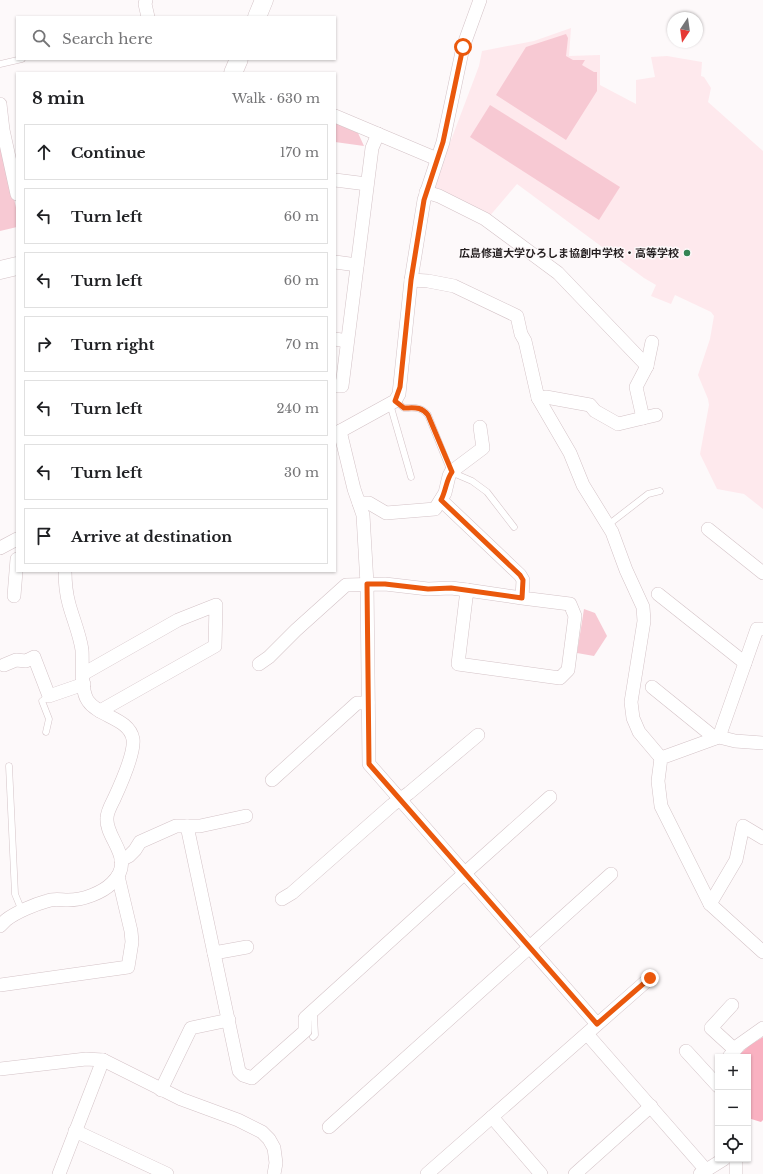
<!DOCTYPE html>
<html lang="en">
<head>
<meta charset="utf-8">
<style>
  :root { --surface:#fff; --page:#f6f6f6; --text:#202124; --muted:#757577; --line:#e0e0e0 }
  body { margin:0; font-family:"Libre Baskerville","Noto Sans JP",serif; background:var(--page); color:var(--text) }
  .controls { position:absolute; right:12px; bottom:12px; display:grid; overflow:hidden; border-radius:0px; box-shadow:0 1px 3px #0004 }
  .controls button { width:36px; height:36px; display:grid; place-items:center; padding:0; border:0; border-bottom:1px solid var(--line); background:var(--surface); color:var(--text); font:20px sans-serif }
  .compass { position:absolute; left:667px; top:12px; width:36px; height:36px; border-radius:50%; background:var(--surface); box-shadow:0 1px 3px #0004; rotate:193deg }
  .stop { position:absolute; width:12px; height:12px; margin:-9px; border:3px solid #ea580c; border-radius:50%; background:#fff }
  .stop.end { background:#ea580c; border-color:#fff; box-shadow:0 1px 4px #0008 }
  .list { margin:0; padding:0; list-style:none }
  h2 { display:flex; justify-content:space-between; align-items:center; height:52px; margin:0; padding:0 16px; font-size:17px }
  h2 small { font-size:13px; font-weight:400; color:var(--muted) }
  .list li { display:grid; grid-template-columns:26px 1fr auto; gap:12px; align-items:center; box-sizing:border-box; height:56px; margin:0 8px 8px; padding:0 8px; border:1px solid var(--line); border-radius:0px }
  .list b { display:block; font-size:15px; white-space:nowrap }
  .list em { font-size:13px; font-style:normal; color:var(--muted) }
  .icon { flex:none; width:22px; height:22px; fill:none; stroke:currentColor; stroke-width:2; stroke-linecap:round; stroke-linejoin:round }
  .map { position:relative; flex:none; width:763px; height:1174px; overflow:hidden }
  .search { position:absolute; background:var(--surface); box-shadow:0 1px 3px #0004; left:16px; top:16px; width:320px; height:44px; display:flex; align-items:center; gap:10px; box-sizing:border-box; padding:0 14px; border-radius:0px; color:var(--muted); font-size:15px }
  .panel { position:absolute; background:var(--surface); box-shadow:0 1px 3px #0004; left:16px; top:72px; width:320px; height:500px; border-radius:0px }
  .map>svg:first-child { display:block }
  .built { fill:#fee9ed }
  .green { fill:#f7c9d3 }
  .forest { fill:#f9b1c1 }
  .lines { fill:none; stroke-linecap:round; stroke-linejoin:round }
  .lane-casing { stroke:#d4c3c7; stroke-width:7 }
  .street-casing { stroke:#d4c3c7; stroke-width:14 }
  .secondary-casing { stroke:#d4c3c7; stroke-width:19 }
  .lane { stroke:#fff; stroke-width:6 }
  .street { stroke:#fff; stroke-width:13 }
  .secondary { stroke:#fff; stroke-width:18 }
  .route { stroke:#ea580c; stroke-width:5 }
  .poi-dot { fill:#358454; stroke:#fdf9fa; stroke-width:1.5 }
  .labels { text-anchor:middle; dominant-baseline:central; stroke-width:3; stroke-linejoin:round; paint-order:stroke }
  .poi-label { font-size:11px; font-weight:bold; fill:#241e1f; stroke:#fdf9fa; text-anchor:end }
</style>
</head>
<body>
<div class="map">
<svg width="763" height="1174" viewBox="0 0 763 1174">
  <rect width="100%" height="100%" fill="#fdf9fa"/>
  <polygon class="built" points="571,28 569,56 600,55 600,85 636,104 636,80 655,77 651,57 667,56 702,62 701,76 704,77 711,88 708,102 763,151 763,509 744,494 717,489 700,454 709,405 708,399 698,375 710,339 714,316 711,312 675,295 671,304 651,296 656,285 644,278 517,184 488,218 433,188 479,66 482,51 534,41"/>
  <g class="green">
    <polygon points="566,34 568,38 566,56 573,60 585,60 582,65 594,72 597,72 597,91 566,140 496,95 526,47"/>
    <polygon points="490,105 620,187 599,220 470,137"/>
    <polygon points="335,123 358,133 364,146 335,142"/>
    <polygon points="0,136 17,212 17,227 0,231"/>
    <polygon points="584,609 595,613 607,636 594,656 577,653"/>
  </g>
  <polygon class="forest" points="763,1037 763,1120 761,1122 748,1118 748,1057 738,1057 739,1055 750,1045"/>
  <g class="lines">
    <defs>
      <g id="lane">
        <polyline points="0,64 22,59"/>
        <path d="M395,401L404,408C414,408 421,406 428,415L451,472L472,481L487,492L514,527"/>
        <polyline points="390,404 411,477"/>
        <polyline points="608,525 648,494 660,491"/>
        <polyline points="46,732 49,719 42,701 49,696"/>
        <polyline points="9,766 15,894 22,911"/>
        <polyline points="311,1013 314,1016 315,1035 313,1037"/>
      </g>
      <g id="street">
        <polyline points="146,0 145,4 148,17"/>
        <polyline points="0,104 3,130 17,194"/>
        <polyline points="335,116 437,159"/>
        <polyline points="335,180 367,184"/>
        <polyline points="426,192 439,196 485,219 558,273 647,366"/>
        <polyline points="335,262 357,265"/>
        <polyline points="411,280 428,281 454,286 517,316 521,334 525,341 538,398 570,453 583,485 612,532 626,570 643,607 644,621 631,702 633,718 639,732 661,758"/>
        <polyline points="335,339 347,341"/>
        <polyline points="335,386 342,386 372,148 378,134"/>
        <polyline points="538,398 546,397 590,405 595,411 618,424 643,418 636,387 647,366 652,342"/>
        <polyline points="643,418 656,415"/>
        <polyline points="340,431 354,489 363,515 367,584 369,764 597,1024"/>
        <polyline points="335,434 395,401 399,394 411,280 424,200 443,142 463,47 480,0"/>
        <polyline points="441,500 520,575 523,580 522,598 570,604 575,616 568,670 560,678 458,664 467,590 522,598"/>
        <polyline points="359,503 369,503 386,513 435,509 445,493 449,476 451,472 483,448 480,427"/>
        <polyline points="708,529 763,573"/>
        <polyline points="0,548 17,539"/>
        <polyline points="658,594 745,663"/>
        <polyline points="14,596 17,559"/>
        <polyline points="259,664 269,657 296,630 346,585 385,584 428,589 451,588 467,590"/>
        <polyline points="4,665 16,660 26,661 34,657 49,696 84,684"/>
        <polyline points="83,674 178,620 216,605 215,646 100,711"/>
        <polyline points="652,687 715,738"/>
        <polyline points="719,737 757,629 763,629"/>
        <polyline points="763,743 735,741 719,737 661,758 658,781 661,806 710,904 763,952"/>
        <polyline points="272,780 357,703 368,703"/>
        <polyline points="187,826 239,1071 243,1075 252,1078 305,1031 305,1018 465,873 550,797"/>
        <polyline points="121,860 129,856 135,850 140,842 176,826 200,826 246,816"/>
        <polyline points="282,899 292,893 392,805 409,793 478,735"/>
        <polyline points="710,904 736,860 743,826 763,838"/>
        <path d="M0,926C2,924 4,922 6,920C16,912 36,904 47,901C54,898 61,900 68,900C83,900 102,893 112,883C137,859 105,839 107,818C107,812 111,805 114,799C120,786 135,752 133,739C129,718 99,717 88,701C80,690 83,664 82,650C80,635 73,619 69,604C66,593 65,582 65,571"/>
        <polyline points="214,953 247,947"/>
        <polyline points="0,985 128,967 132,942 131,931 118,876"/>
        <polyline points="732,1005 711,1028 734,1049"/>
        <polyline points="587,1034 706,1170"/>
        <polyline points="686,1051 718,1086"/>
        <polyline points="729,1057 739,1045 763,1028"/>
        <polyline points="0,1069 86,1059 103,1060 181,1099 238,1120 262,1132 269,1139 274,1148 276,1163 274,1174"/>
        <polyline points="161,1090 191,1028 229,1020"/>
        <polyline points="492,1117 541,1174"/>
        <polyline points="329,1127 611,874"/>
        <polyline points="75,1131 167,1174"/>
        <polyline points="59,1174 103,1060"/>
        <polyline points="427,1174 650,978"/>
        <polyline points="575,1174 651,1106"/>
        <polyline points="700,1174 724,1159"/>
        <polyline points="736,1174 736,1159"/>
      </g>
      <g id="secondary">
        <polyline points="257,17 264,0"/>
        <polyline points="233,73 239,59"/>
        <polyline points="0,270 17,266"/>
      </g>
    </defs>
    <use href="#lane" class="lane-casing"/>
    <use href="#street" class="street-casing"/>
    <use href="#secondary" class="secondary-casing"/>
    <use href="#lane" class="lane"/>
    <use href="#street" class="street"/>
    <use href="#secondary" class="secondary"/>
  </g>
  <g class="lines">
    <path class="route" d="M463,47L443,142L424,200L411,280L400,387L395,401L404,408C414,408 421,406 428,415L452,472C446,480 446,491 441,500L520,575L523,580L522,598L451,588L428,589L385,584H367L369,764L597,1024L650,978"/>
  </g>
  <circle class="poi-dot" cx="687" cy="253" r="4"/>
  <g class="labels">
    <g class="poi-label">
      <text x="679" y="253">広島修道大学ひろしま協創中学校・高等学校</text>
    </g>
  </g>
</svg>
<div class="controls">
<button>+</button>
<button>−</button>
<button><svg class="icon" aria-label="locate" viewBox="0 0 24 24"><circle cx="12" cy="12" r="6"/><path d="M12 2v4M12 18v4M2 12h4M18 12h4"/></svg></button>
</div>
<svg class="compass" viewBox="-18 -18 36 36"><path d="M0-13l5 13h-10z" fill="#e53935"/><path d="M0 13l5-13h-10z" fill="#757577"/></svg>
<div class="stop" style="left:463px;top:47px"></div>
<div class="stop end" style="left:650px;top:978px"></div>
<div class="search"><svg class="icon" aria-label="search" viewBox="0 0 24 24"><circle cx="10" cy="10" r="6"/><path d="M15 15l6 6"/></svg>Search here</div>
<section class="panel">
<h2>8 min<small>Walk · 630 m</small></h2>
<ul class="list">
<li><svg class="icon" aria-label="ahead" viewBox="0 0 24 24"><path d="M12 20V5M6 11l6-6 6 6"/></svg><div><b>Continue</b></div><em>170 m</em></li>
<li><svg class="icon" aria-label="left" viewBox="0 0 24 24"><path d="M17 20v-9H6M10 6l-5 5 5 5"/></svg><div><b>Turn left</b></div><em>60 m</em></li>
<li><svg class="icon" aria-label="left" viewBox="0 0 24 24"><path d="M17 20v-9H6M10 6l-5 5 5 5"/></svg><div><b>Turn left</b></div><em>60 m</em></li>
<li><svg class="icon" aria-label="right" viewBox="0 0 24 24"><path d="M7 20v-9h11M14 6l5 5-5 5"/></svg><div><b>Turn right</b></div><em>70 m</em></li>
<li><svg class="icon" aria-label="left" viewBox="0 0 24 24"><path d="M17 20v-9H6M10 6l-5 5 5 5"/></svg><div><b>Turn left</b></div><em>240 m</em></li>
<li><svg class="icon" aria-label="left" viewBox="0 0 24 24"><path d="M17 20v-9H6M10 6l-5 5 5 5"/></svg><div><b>Turn left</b></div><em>30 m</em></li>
<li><svg class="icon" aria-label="arrive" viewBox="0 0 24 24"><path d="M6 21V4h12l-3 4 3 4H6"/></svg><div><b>Arrive at destination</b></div></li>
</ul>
</section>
</div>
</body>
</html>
